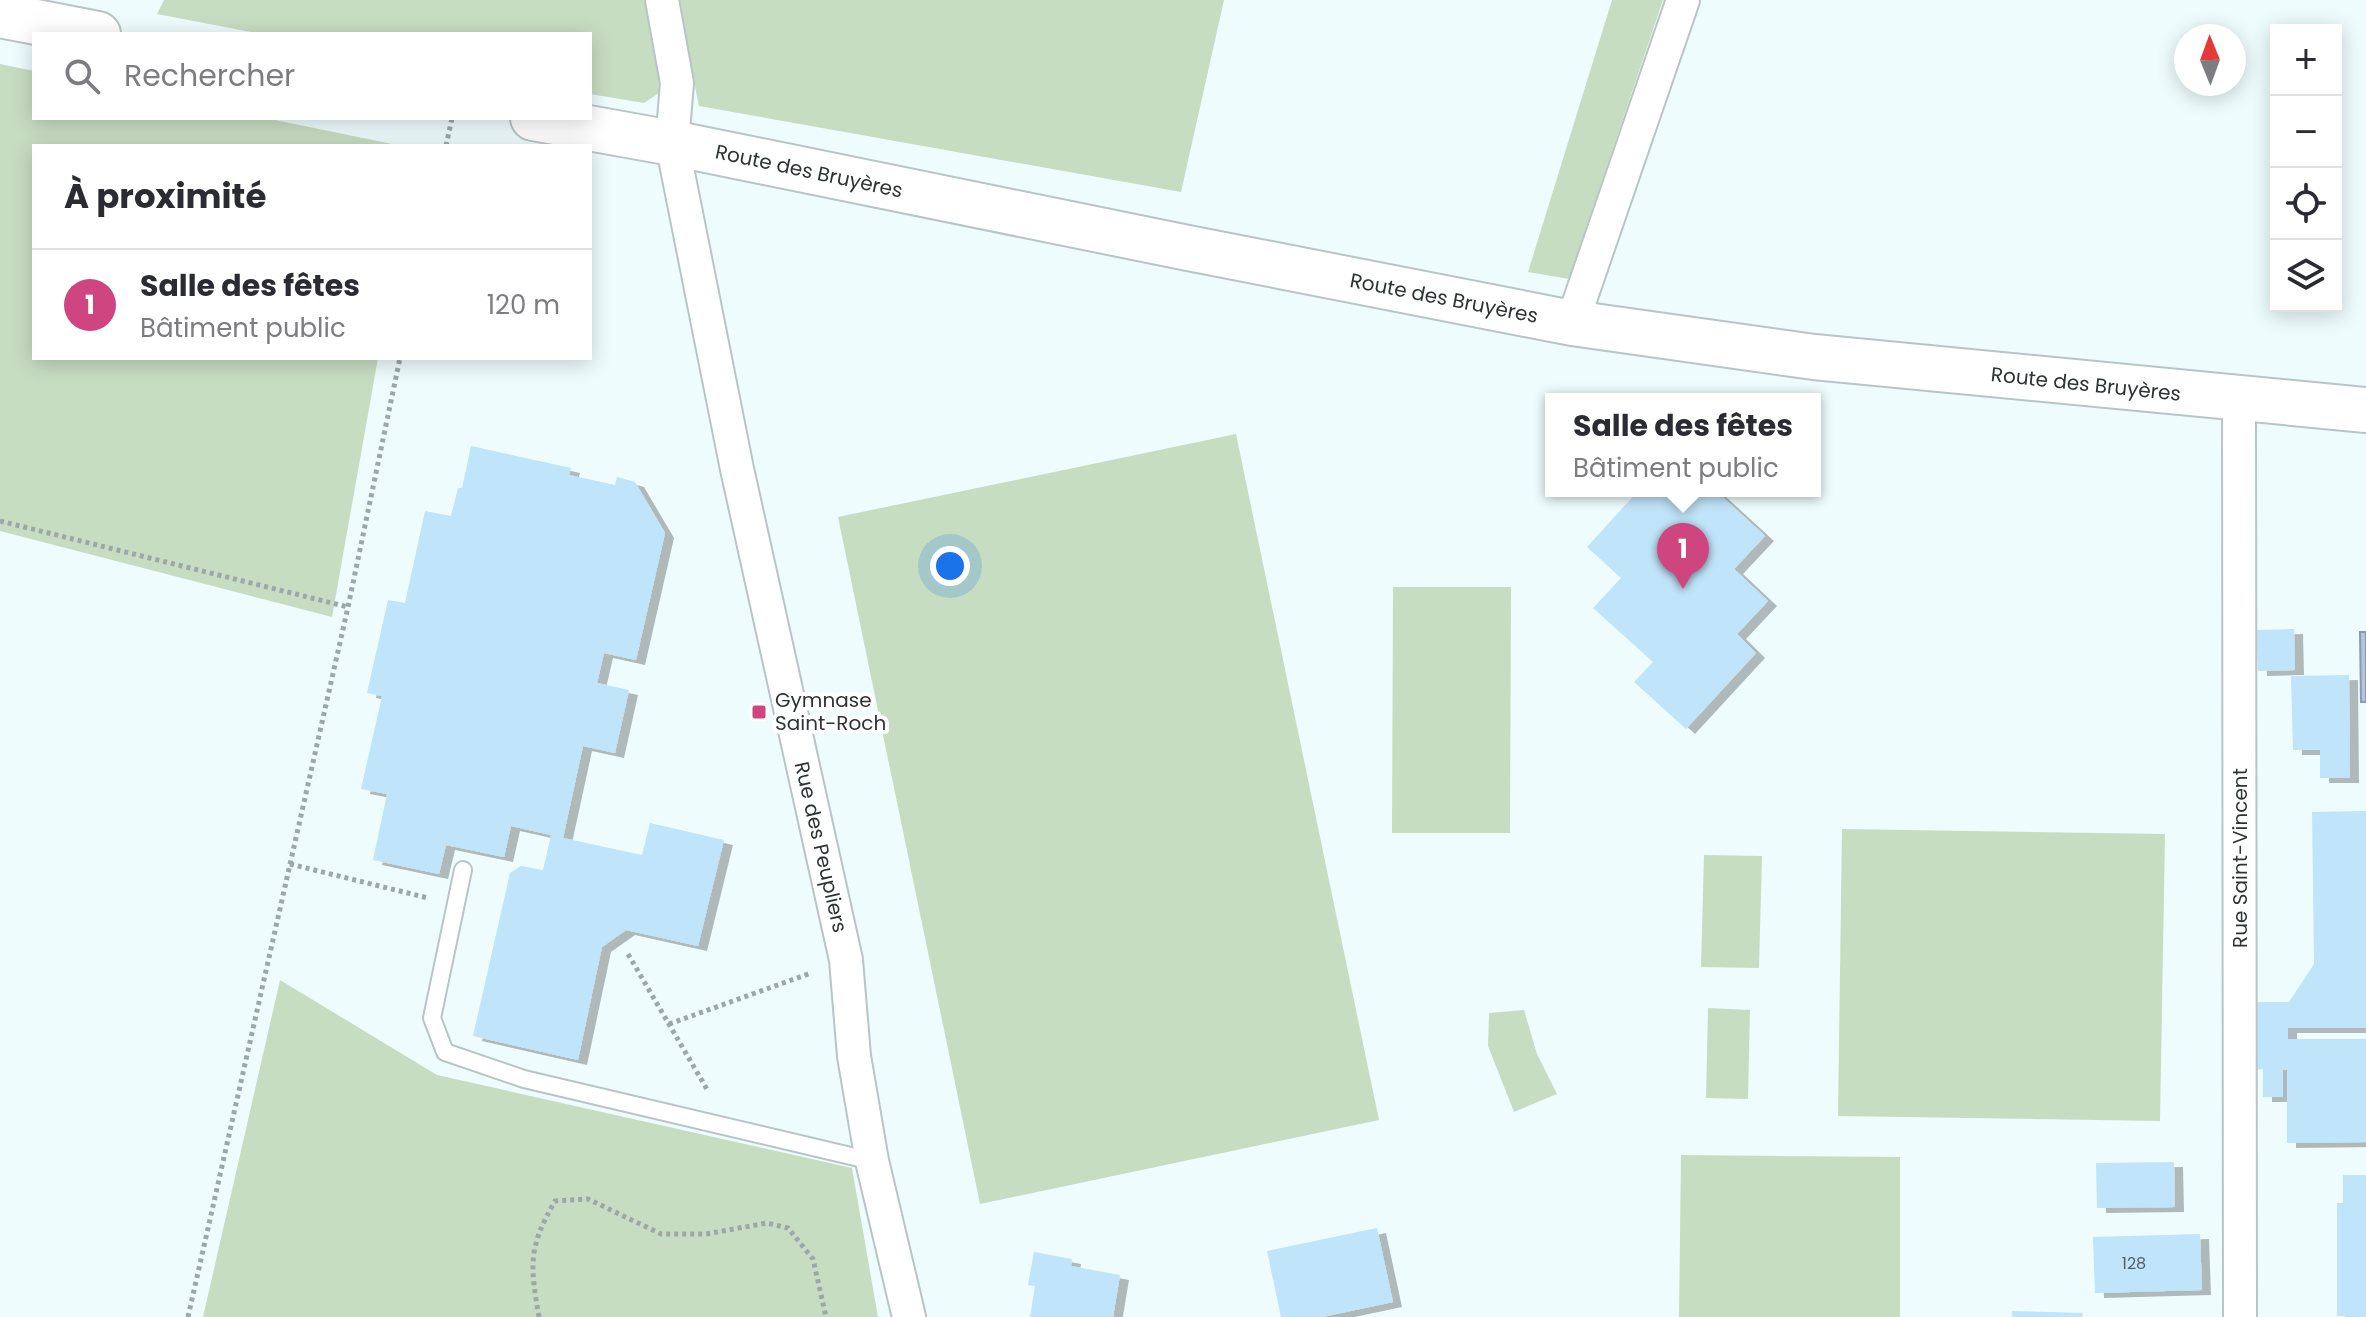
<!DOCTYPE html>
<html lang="fr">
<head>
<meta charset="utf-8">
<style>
  :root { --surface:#fff; --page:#f7f7f7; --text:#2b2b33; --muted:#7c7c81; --line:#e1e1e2; --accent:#ce457f }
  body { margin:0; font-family:Poppins,sans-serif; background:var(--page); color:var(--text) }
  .controls { position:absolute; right:24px; top:24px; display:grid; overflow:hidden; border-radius:0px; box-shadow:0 4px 20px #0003 }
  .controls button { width:72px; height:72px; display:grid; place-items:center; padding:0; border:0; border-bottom:2px solid var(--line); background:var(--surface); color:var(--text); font:40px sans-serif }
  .compass { position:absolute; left:2174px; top:24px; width:72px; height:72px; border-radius:50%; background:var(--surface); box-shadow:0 4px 20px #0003; rotate:359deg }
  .you { position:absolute; left:950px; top:566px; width:28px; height:28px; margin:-20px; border:6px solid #fff; border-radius:50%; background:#1a73e8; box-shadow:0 0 0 12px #1a73e833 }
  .badge { display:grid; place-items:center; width:52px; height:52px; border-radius:50%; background:var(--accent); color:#fff; font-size:26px; font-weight:700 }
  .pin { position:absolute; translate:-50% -66px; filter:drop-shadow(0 2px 4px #0008) }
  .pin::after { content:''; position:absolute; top:42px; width:28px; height:24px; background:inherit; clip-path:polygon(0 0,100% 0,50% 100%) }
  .popup { position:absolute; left:1545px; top:393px; width:276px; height:104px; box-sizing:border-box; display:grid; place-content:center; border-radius:0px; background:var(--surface); filter:drop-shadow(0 2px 6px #0005); font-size:26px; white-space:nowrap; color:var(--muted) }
  .popup b { font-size:30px; color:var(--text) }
  .popup::after { content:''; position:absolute; left:50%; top:100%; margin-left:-16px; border:16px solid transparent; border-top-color:var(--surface) }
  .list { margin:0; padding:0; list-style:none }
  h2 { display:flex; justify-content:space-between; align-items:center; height:104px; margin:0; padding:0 32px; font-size:34px }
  h2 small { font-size:26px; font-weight:400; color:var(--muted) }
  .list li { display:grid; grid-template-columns:52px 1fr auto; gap:24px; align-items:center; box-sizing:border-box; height:112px; padding:0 32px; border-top:2px solid var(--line) }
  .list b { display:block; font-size:30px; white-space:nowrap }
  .list p { margin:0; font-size:26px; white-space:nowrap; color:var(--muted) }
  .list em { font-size:26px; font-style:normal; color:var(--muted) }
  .icon { flex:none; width:44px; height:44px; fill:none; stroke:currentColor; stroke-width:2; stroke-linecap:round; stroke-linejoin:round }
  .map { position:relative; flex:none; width:2366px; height:1317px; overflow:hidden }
  .search { position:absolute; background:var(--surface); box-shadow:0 4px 20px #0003; left:32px; top:32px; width:560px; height:88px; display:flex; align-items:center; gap:20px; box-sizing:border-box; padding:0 28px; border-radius:0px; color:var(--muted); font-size:30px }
  .panel { position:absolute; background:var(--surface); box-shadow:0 4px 20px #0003; left:32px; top:144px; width:560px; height:216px; border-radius:0px }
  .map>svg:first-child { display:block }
  .green { fill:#c7ddc2 }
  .water { fill:#b3c3e3; stroke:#8b98ae; stroke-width:2 }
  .building { fill:#c0e4f9; filter:url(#shadow) }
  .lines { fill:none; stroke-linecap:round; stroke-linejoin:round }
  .service-casing { stroke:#b8c5c6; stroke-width:20 }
  .minor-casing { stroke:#b8c5c6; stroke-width:36 }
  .secondary-casing { stroke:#b8c5c6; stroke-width:48 }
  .path { stroke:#9da7a8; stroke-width:5; stroke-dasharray:4 4; stroke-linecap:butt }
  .service { stroke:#fff; stroke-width:16 }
  .minor { stroke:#fff; stroke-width:32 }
  .secondary { stroke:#fff; stroke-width:44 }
  .poi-dot { fill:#ce457f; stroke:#fff; stroke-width:3 }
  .labels { text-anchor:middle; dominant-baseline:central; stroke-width:8; stroke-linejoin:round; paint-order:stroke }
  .number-label { font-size:16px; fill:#525f65 }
  .street-label { font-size:20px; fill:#2e3334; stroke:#fff }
  .poi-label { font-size:20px; fill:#2e3334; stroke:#fff; text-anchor:start }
</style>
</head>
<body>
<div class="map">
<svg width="2366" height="1317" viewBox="0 0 2366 1317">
  <defs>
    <filter id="shadow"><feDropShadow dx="9" dy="5" stdDeviation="0" flood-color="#0004"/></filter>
  </defs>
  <rect width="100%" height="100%" fill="#eefcfd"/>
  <g class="green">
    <polygon points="164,0 650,0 658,48 659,93 644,103 590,94 590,34 261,34 157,14"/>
    <polygon points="677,0 1224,0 1181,192 699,106"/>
    <polygon points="1612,0 1663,0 1569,279 1528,272"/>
    <polygon points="0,64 34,71 34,118 265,118 402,146 34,146 34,358 378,358 332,617 0,531"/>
    <polygon points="1236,434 1379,1120 980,1204 838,517"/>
    <polygon points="1393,587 1511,587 1510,833 1392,833"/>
    <polygon points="1842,829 2165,834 2160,1121 1838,1116"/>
    <polygon points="1704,855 1762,856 1759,968 1701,967"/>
    <polygon points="280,980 437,1075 852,1168 878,1317 203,1317"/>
    <polygon points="1708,1008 1750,1010 1748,1099 1706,1098"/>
    <polygon points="1524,1010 1537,1054 1557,1094 1514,1112 1488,1046 1489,1013"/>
    <polygon points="1681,1155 1900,1157 1900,1317 1679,1317"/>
  </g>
  <polygon class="water" points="2360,632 2366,632 2366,702 2361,702"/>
  <g class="building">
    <polygon points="471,446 571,468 569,475 615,485 617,477 635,482 665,533 636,660 604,653 597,683 629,690 615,753 583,746 563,838 642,855 650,823 724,840 698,946 626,930 602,947 578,1060 473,1036 510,873 521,866 543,870 551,835 511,826 504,857 446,845 439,874 373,860 387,794 361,789 382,696 367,693 388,600 405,603 425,511 451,516 458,488 462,488"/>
    <polygon points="1638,491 1716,491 1765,536 1734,569 1768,601 1737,634 1756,653 1686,729 1634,682 1653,662 1593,608 1621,578 1587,547"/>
    <polygon points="2294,629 2295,670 2258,671 2256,630"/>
    <polygon points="2349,675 2350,778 2320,778 2320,750 2293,750 2291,676"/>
    <polygon points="2366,811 2366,1028 2288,1028 2288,1039 2366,1039 2366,1142 2287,1143 2287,1070 2283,1070 2283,1097 2263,1097 2263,1069 2255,1070 2255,1002 2289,1002 2314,964 2312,812"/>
    <polygon points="2174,1162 2175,1207 2097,1208 2096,1163"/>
    <polygon points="2343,1175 2366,1175 2366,1317 2337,1316 2337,1203 2343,1203"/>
    <polygon points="1377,1228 1393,1302 1322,1317 1281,1317 1267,1251"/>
    <polygon points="2200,1234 2202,1290 2095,1293 2093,1237"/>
    <polygon points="1034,1252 1072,1259 1071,1266 1120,1275 1113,1317 1030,1317 1035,1286 1028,1285"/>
    <polygon points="2012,1311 2083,1313 2082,1317 2012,1317"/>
  </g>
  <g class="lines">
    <defs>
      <polyline id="service" points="463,870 432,1018 445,1052 524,1079 872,1161"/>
      <g id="minor">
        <polyline points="662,0 677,83 672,143 737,469 846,960 854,1056 872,1161 909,1317"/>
        <polyline points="1572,323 1683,0"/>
        <polyline points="2239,399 2240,1317"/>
      </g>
      <g id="secondary">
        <polyline points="0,15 98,34"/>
        <polyline points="533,118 672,143 1188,248 1572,323 1814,357 2366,410"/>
      </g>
    </defs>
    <use href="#service" class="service-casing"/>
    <use href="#minor" class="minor-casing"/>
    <use href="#secondary" class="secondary-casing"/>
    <g class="path">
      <polyline points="446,146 452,118"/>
      <polyline points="0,521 348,607"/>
      <polyline points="290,864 428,898"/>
      <polyline points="628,954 708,1091"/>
      <polyline points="669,1024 811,973"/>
      <polyline points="188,1317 348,607 400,358"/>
      <path d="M539,1317C530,1265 528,1248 555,1201L588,1199L661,1234H706L767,1223L788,1228L813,1259L826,1317"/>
    </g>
    <use href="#service" class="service"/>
    <use href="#minor" class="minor"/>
    <use href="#secondary" class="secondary"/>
  </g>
  <rect class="poi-dot" x="751" y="704" width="16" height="16" rx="4"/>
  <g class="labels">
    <g class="number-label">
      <text x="2134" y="1263">128</text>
    </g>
    <g class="street-label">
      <text transform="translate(809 171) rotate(12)">Route des Bruyères</text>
      <text transform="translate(1444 298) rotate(11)">Route des Bruyères</text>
      <text transform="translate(2086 384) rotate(6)">Route des Bruyères</text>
      <text transform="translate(821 847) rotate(77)">Rue des Peupliers</text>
      <text transform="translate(2240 858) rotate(-90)">Rue Saint-Vincent</text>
    </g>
    <g class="poi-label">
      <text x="775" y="700">Gymnase<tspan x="775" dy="23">Saint-Roch</tspan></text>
    </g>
  </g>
</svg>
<div class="controls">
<button>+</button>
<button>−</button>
<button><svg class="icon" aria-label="locate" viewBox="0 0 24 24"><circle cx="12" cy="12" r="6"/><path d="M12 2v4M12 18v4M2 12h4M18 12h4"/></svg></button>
<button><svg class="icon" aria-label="layers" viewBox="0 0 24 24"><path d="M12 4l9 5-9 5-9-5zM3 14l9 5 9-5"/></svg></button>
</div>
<svg class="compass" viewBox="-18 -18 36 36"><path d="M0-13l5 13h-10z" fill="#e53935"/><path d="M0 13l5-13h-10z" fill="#7c7c81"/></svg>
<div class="you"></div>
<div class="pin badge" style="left:1683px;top:589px">1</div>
<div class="popup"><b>Salle des fêtes</b>Bâtiment public</div>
<div class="search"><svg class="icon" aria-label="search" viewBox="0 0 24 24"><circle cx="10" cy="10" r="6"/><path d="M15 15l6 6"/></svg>Rechercher</div>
<section class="panel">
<h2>À proximité<small></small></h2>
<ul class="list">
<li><span class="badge">1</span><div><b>Salle des fêtes</b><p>Bâtiment public</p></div><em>120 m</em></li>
</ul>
</section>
</div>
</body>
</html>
